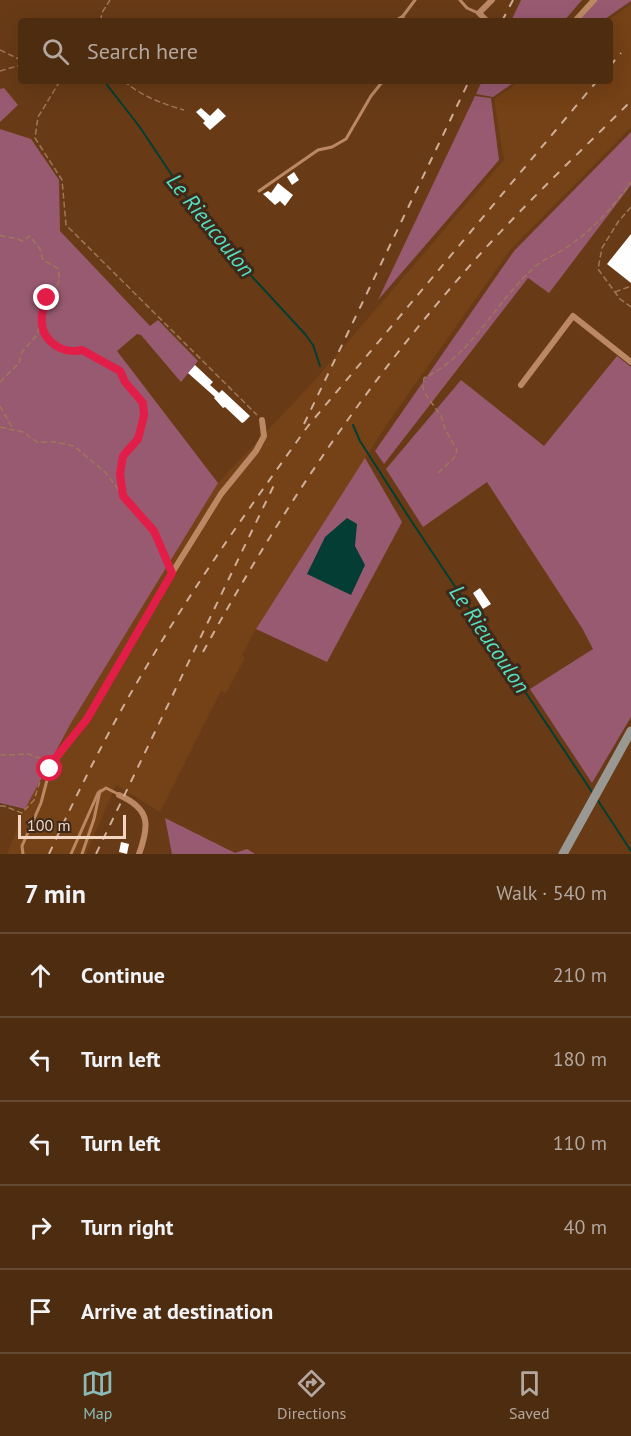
<!DOCTYPE html>
<html lang="en">
<head>
<meta charset="utf-8">
<style>
  :root { --surface:#4e2c10; --page:#553419; --text:#f1f3f6; --muted:#b3a79f; --line:#654830; --accent:#8bbbb9 }
  body { margin:0; font-family:"PT Sans",sans-serif; background:var(--page); color:var(--text) }
  .scale { position:absolute; left:18px; bottom:15px; width:108px; box-sizing:border-box; padding-left:6px; border:3px solid #f2d6c3; border-top:0; font-size:16px; line-height:21px; white-space:nowrap; color:#f2d6c3; -webkit-text-stroke:4px #3d2819; paint-order:stroke }
  .stop { position:absolute; width:18px; height:18px; margin:-14px; border:4px solid #e11d48; border-radius:50%; background:#fff }
  .stop.end { background:#e11d48; border-color:#fff; box-shadow:0 2px 6px #0008 }
  .list { margin:0; padding:0; list-style:none }
  h2 { display:flex; justify-content:space-between; align-items:center; height:78px; margin:0; padding:0 24px; font-size:26px }
  h2 small { font-size:20px; font-weight:400; color:var(--muted) }
  .list li { display:grid; grid-template-columns:39px 1fr auto; gap:18px; align-items:center; box-sizing:border-box; height:84px; padding:0 24px; border-top:2px solid var(--line) }
  .list b { display:block; font-size:22px; white-space:nowrap }
  .list em { font-size:20px; font-style:normal; color:var(--muted) }
  .icon { flex:none; width:33px; height:33px; fill:none; stroke:currentColor; stroke-width:2; stroke-linecap:round; stroke-linejoin:round }
  .map { position:relative; flex:none; width:631px; height:854px; overflow:hidden }
  .search { position:absolute; background:var(--surface); box-shadow:0 6px 24px #0002; left:18px; right:18px; top:18px; height:66px; display:flex; align-items:center; gap:15px; box-sizing:border-box; padding:0 21px; border-radius:6px; color:var(--muted); font-size:22px }
  .sheet { height:498px; background:var(--surface) }
  nav { display:flex; justify-content:space-around; align-items:center; box-sizing:border-box; height:84px; border-top:2px solid var(--line); background:var(--surface); font-size:16px; color:var(--muted) }
  nav a { display:grid; justify-items:center; gap:3px }
  nav .on { color:var(--accent) }
  .map>svg:first-child { display:block }
  .built { fill:#754116 }
  .green { fill:#985a71 }
  .water { fill:#033d33 }
  .lines { fill:none; stroke-linecap:round; stroke-linejoin:round }
  .stream { stroke:#033d33; stroke-width:2 }
  .building { fill:#fefefe }
  .path { stroke:#9e7759; stroke-width:1.5; stroke-dasharray:6 3; stroke-linecap:butt }
  .lane { stroke:#bc8864; stroke-width:3 }
  .street { stroke:#bc8864; stroke-width:6 }
  .secondary { stroke:#9a9892; stroke-width:9 }
  .rail { stroke:#d0af98; stroke-width:2; stroke-dasharray:8 8; stroke-linecap:butt }
  .route { stroke:#e11d48; stroke-width:8 }
  .labels { text-anchor:middle; dominant-baseline:central; stroke-width:6; stroke-linejoin:round; paint-order:stroke }
  .water-label { font-size:22px; font-style:italic; fill:#54e0c3; stroke:#3d2819 }
</style>
</head>
<body>
<div class="map">
<svg width="631" height="854" viewBox="0 0 631 854">
  <rect width="100%" height="100%" fill="#683b16"/>
  <polygon class="built" points="631,4 631,127 510,250 387,424 256,629 242,655 245,658 226,693 221,691 160,812 116,785 86,854 7,854 25,809 71,723 218,483 315,380 504,160 494,99 521,81 610,81 610,21 607,21"/>
  <g class="green">
    <polygon points="521,0 582,0 564,21 511,21"/>
    <polygon points="597,0 631,0 631,1 602,21 579,21"/>
    <polygon points="482,81 516,81 493,97 476,94"/>
    <polygon points="4,88 18,105 0,122 0,89"/>
    <polygon points="475,96 491,98 499,160 378,300"/>
    <polygon points="0,129 31,139 59,180 60,231 150,326 158,320 198,361 181,382 141,335 137,334 117,351 218,483 71,723 25,809 0,803"/>
    <polygon points="631,132 631,185 549,293 528,278 384,464 375,451 514,251"/>
    <polygon points="617,356 631,367 631,717 592,783 530,689 593,649 582,628 487,482 423,527 386,469 461,380 544,446"/>
    <polygon points="365,458 402,522 327,662 256,629"/>
    <polygon points="165,818 235,853 247,849 255,854 172,854"/>
  </g>
  <polygon class="water" points="347,518 357,524 355,546 365,565 351,595 307,574 325,537"/>
  <g class="lines">
    <g class="stream">
      <polyline points="104,81 139,126 208,229 305,334 313,345 320,366"/>
      <polyline points="353,425 360,441 410,519 594,795"/>
      <polyline points="597,799 631,851"/>
    </g>
  </g>
  <g class="building">
    <polygon points="201,108 210,116 218,108 226,116 210,130 203,123 205,121 196,112"/>
    <polygon points="294,172 299,180 292,185 287,177"/>
    <polygon points="278,183 293,195 285,206 280,201 275,205 263,194 268,191 271,193"/>
    <polygon points="631,234 631,283 607,264"/>
    <polygon points="195,365 213,382 210,385 219,393 222,390 250,416 244,422 242,423 225,407 223,408 214,398 215,397 188,373"/>
    <polygon points="480,588 491,604 483,609 473,593"/>
    <polygon points="121,842 129,844 127,854 119,852"/>
  </g>
  <g class="lines">
    <g class="path">
      <polyline points="100,21 103,11 110,0"/>
      <polyline points="0,50 21,60"/>
      <polyline points="0,71 21,65"/>
      <polyline points="60,81 38,117 35,138 62,180 66,225 257,415"/>
      <path d="M124,81C141,96 163,104 184,110"/>
      <polyline points="631,207 618,222 602,248 598,269 620,299 631,307"/>
      <path d="M0,235C7,238 14,237 22,241L30,236L40,249L43,260L59,269V280L56,290L47,298L41,318L43,327L48,341L55,346L71,353L82,350L120,371L125,382L143,403L144,416L138,439L128,448L123,456L120,474L123,496"/>
      <polyline points="615,292 631,286"/>
      <polyline points="0,382 19,363 22,352 37,335 41,319"/>
      <polyline points="0,406 13,429"/>
      <polyline points="0,427 23,432 37,442 56,442 74,446 105,472 128,502 154,531 169,566"/>
      <path d="M438,473L454,458L457,450L445,429L441,416L426,395L423,388L424,378C474,354 495,301 536,266C545,258 558,254 567,247C592,231 614,206 631,182"/>
      <polyline points="0,755 28,754 46,760"/>
      <polyline points="0,806 4,806 22,813 34,800 43,772"/>
    </g>
    <g class="lane">
      <polyline points="460,0 467,8 478,13"/>
      <polyline points="395,21 403,16"/>
      <polyline points="403,21 403,16 415,0"/>
      <polyline points="259,191 318,150 332,147 346,139 371,96 383,81"/>
      <polyline points="23,854 22,846 41,803 51,765"/>
      <polyline points="71,854 98,793 106,788 118,794"/>
      <polyline points="82,854 94,819 100,791"/>
    </g>
    <g class="street">
      <polyline points="487,21 479,13 492,0"/>
      <polyline points="575,21 594,0"/>
      <polyline points="521,385 573,316 631,362"/>
      <polyline points="52,764 87,719 172,573 221,494 256,451 264,436 262,420"/>
      <path d="M119,795C150,809 150,824 139,854"/>
    </g>
    <polyline class="secondary" points="563,854 631,731"/>
    <g class="rail">
      <polyline points="502,21 513,0"/>
      <polyline points="610,66 621,53"/>
      <polyline points="304,424 469,81"/>
      <path d="M203,652C276,519 360,392 460,277C513,215 573,159 631,101"/>
      <path d="M49,854C79,789 111,725 148,664C197,581 252,504 308,426L597,81"/>
      <polyline points="96,854 276,481"/>
    </g>
  </g>
  <g class="lines">
    <path class="route" d="M47,298C45,304 42,310 42,316C39,340 62,355 82,350L120,371L125,382L143,403L144,416L138,439L123,456L120,474L123,496L154,531L172,573L87,719L57,756L50,769"/>
  </g>
  <g class="labels">
    <g class="water-label">
      <text transform="translate(211 225) rotate(51)">Le Rieucoulon</text>
      <text transform="translate(490 639) rotate(56)">Le Rieucoulon</text>
    </g>
  </g>
</svg>
<div class="scale">100 m</div>
<div class="stop" style="left:50px;top:769px"></div>
<div class="stop end" style="left:47px;top:298px"></div>
<div class="search"><svg class="icon" aria-label="search" viewBox="0 0 24 24"><circle cx="10" cy="10" r="6"/><path d="M15 15l6 6"/></svg>Search here</div>
</div>
<section class="sheet">
<h2>7 min<small>Walk · 540 m</small></h2>
<ul class="list">
<li><svg class="icon" aria-label="ahead" viewBox="0 0 24 24"><path d="M12 20V5M6 11l6-6 6 6"/></svg><div><b>Continue</b></div><em>210 m</em></li>
<li><svg class="icon" aria-label="left" viewBox="0 0 24 24"><path d="M17 20v-9H6M10 6l-5 5 5 5"/></svg><div><b>Turn left</b></div><em>180 m</em></li>
<li><svg class="icon" aria-label="left" viewBox="0 0 24 24"><path d="M17 20v-9H6M10 6l-5 5 5 5"/></svg><div><b>Turn left</b></div><em>110 m</em></li>
<li><svg class="icon" aria-label="right" viewBox="0 0 24 24"><path d="M7 20v-9h11M14 6l5 5-5 5"/></svg><div><b>Turn right</b></div><em>40 m</em></li>
<li><svg class="icon" aria-label="arrive" viewBox="0 0 24 24"><path d="M6 21V4h12l-3 4 3 4H6"/></svg><div><b>Arrive at destination</b></div></li>
</ul>
</section>
<nav>
<a class="on"><svg class="icon" aria-label="map" viewBox="0 0 24 24"><path d="M3 6l6-2 6 2 6-2v14l-6 2-6-2-6 2zM9 4v14M15 6v14"/></svg>Map</a>
<a><svg class="icon" aria-label="directions" viewBox="0 0 24 24"><path d="M12 3l9 9-9 9-9-9zM9 14v-3h6M13 9l2 2-2 2"/></svg>Directions</a>
<a><svg class="icon" aria-label="saved" viewBox="0 0 24 24"><path d="M7 4h10v16l-5-4-5 4z"/></svg>Saved</a>
</nav>
</body>
</html>
